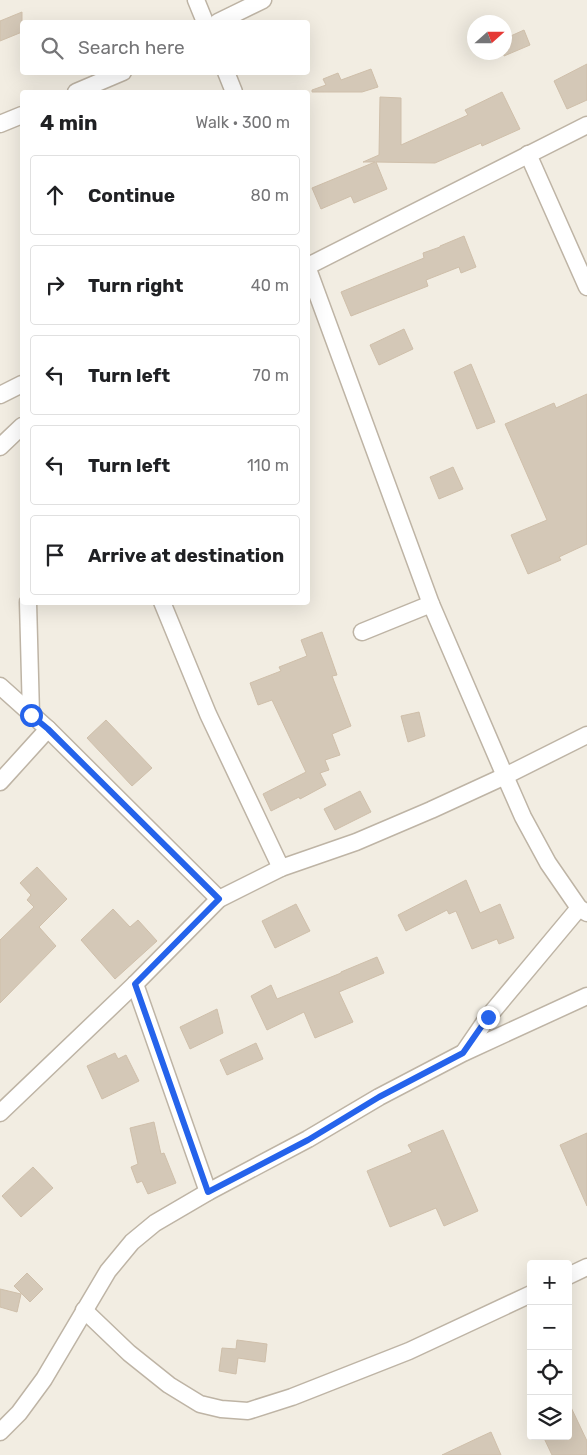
<!DOCTYPE html>
<html lang="en">
<head>
<meta charset="utf-8">
<style>
  :root { --surface:#fff; --page:#f6f6f6; --text:#202124; --muted:#757577; --line:#e0e0e0 }
  body { margin:0; font-family:Rubik,sans-serif; background:var(--page); color:var(--text) }
  .controls { position:absolute; right:15px; bottom:15px; display:grid; overflow:hidden; border-radius:5px; box-shadow:0 5px 20px #0002 }
  .controls button { width:45px; height:45px; display:grid; place-items:center; padding:0; border:0; border-bottom:1px solid var(--line); background:var(--surface); color:var(--text); font:25px sans-serif }
  .compass { position:absolute; left:467px; top:15px; width:45px; height:45px; border-radius:50%; background:var(--surface); box-shadow:0 5px 20px #0002; rotate:69deg }
  .stop { position:absolute; width:15px; height:15px; margin:-11px; border:4px solid #2563eb; border-radius:50%; background:#fff }
  .stop.end { background:#2563eb; border-color:#fff; box-shadow:0 1px 5px #0008 }
  .list { margin:0; padding:0; list-style:none }
  h2 { display:flex; justify-content:space-between; align-items:center; height:65px; margin:0; padding:0 20px; font-size:21px }
  h2 small { font-size:16px; font-weight:400; color:var(--muted) }
  .list li { display:grid; grid-template-columns:32px 1fr auto; gap:15px; align-items:center; box-sizing:border-box; height:80px; margin:0 10px 10px; padding:0 10px; border:1px solid var(--line); border-radius:5px }
  .list b { display:block; font-size:19px; white-space:nowrap }
  .list em { font-size:16px; font-style:normal; color:var(--muted) }
  .icon { flex:none; width:28px; height:28px; fill:none; stroke:currentColor; stroke-width:2; stroke-linecap:round; stroke-linejoin:round }
  .map { position:relative; flex:none; width:587px; height:1455px; overflow:hidden }
  .search { position:absolute; background:var(--surface); box-shadow:0 5px 20px #0002; left:20px; top:20px; width:290px; height:55px; display:flex; align-items:center; gap:12px; box-sizing:border-box; padding:0 18px; border-radius:5px; color:var(--muted); font-size:19px }
  .panel { position:absolute; background:var(--surface); box-shadow:0 5px 20px #0002; left:20px; top:90px; width:290px; height:515px; border-radius:5px }
  .map>svg:first-child { display:block }
  .building { fill:#d4c8b7; stroke:#cfbfaa }
  .lines { fill:none; stroke-linecap:round; stroke-linejoin:round }
  .street-casing { stroke:#beb4a5; stroke-width:19 }
  .street { stroke:#fff; stroke-width:16 }
  .route { stroke:#2563eb; stroke-width:6 }
</style>
</head>
<body>
<div class="map">
<svg width="587" height="1455" viewBox="0 0 587 1455">
  <rect width="100%" height="100%" fill="#f2ede2"/>
  <g class="building">
    <polygon points="22,12 22,32 0,41 0,21"/>
    <polygon points="524,30 530,45 504,56 504,39"/>
    <polygon points="587,64 587,100 567,109 554,81"/>
    <polygon points="371,69 378,87 362,92 312,92 312,90 326,85 323,79 338,73 341,80"/>
    <polygon points="502,92 520,129 482,146 481,143 435,163 376,162 387,189 354,203 351,196 321,209 312,188 375,162 363,162 379,155 380,97 401,98 401,145 468,115 465,110"/>
    <polygon points="464,236 476,267 461,273 459,267 426,280 428,286 351,316 341,292 424,258 423,253 440,247 440,246"/>
    <polygon points="404,329 413,349 379,365 370,345"/>
    <polygon points="471,364 495,422 477,429 454,372"/>
    <polygon points="587,394 587,544 559,557 561,560 528,574 511,535 547,520 505,424 554,403 556,408"/>
    <polygon points="453,467 463,489 439,499 430,477"/>
    <polygon points="322,632 337,675 332,676 351,726 332,734 340,755 325,760 329,770 320,773 326,785 300,799 299,797 271,811 263,794 306,772 272,700 258,705 250,683 281,671 279,667 307,656 301,640"/>
    <polygon points="419,712 425,736 408,742 401,716"/>
    <polygon points="106,720 152,768 132,786 87,738"/>
    <polygon points="360,791 371,812 335,830 324,809"/>
    <polygon points="37,867 67,899 39,927 56,946 0,1003 0,940 34,907 27,900 31,895 20,883"/>
    <polygon points="466,880 480,913 500,904 514,938 499,944 497,939 472,949 456,911 449,914 447,910 406,931 398,915"/>
    <polygon points="296,904 310,931 275,948 262,921"/>
    <polygon points="113,909 130,927 138,920 157,941 115,979 81,940"/>
    <polygon points="377,957 384,973 339,992 353,1022 315,1038 304,1012 267,1030 251,996 271,985 277,999 341,973 341,972"/>
    <polygon points="217,1009 223,1033 190,1049 180,1027"/>
    <polygon points="256,1043 263,1059 227,1075 220,1060"/>
    <polygon points="115,1053 118,1059 126,1055 139,1081 102,1099 87,1066"/>
    <polygon points="154,1122 161,1154 164,1153 176,1183 148,1194 142,1181 137,1183 131,1167 138,1164 130,1128"/>
    <polygon points="443,1130 478,1211 444,1226 436,1208 390,1227 367,1171 412,1152 408,1145"/>
    <polygon points="587,1133 587,1206 560,1145"/>
    <polygon points="33,1167 53,1188 21,1217 2,1196"/>
    <polygon points="27,1273 43,1289 30,1302 14,1286"/>
    <polygon points="0,1289 21,1294 17,1312 0,1307"/>
    <polygon points="237,1340 267,1344 265,1362 238,1358 236,1374 219,1371 222,1348 236,1349"/>
    <polygon points="568,1401 587,1441 587,1455 552,1455 543,1436 568,1436"/>
    <polygon points="491,1432 501,1455 442,1455 478,1438"/>
  </g>
  <g class="lines">
    <defs>
      <g id="street">
        <polyline points="196,0 205,22"/>
        <polyline points="218,22 263,0"/>
        <polyline points="226,72 234,92"/>
        <polyline points="76,92 123,72"/>
        <polyline points="0,124 22,115"/>
        <polyline points="528,154 587,287"/>
        <polyline points="308,266 587,125"/>
        <polyline points="308,269 431,604 505,776 523,817 548,863 579,908 587,913"/>
        <polyline points="0,395 22,384"/>
        <polyline points="0,447 22,426"/>
        <polyline points="28,602 31,715"/>
        <polyline points="162,602 208,714 281,868"/>
        <polyline points="362,632 431,604"/>
        <polyline points="0,686 48,729 219,899"/>
        <polyline points="0,782 48,729"/>
        <polyline points="135,984 208,1192"/>
        <polyline points="464,1052 488,1017 579,908"/>
        <polyline points="0,1113 135,984 219,899 281,868 356,842 431,810 505,776 587,735"/>
        <polyline points="568,1276 587,1267"/>
        <polyline points="84,1310 129,1353 169,1385 200,1404 221,1409 248,1411 292,1397 409,1351 531,1294"/>
        <polyline points="0,1432 19,1413 44,1379 108,1271 132,1242 155,1223 208,1192 308,1139 379,1097 463,1053 587,996"/>
      </g>
    </defs>
    <use href="#street" class="street-casing"/>
    <use href="#street" class="street"/>
  </g>
  <g class="lines">
    <polyline class="route" points="31,715 48,729 219,899 135,984 208,1192 308,1140 379,1097 463,1053 488,1017"/>
  </g>
</svg>
<div class="controls">
<button>+</button>
<button>−</button>
<button><svg class="icon" aria-label="locate" viewBox="0 0 24 24"><circle cx="12" cy="12" r="6"/><path d="M12 2v4M12 18v4M2 12h4M18 12h4"/></svg></button>
<button><svg class="icon" aria-label="layers" viewBox="0 0 24 24"><path d="M12 4l9 5-9 5-9-5zM3 14l9 5 9-5"/></svg></button>
</div>
<svg class="compass" viewBox="-18 -18 36 36"><path d="M0-13l5 13h-10z" fill="#e53935"/><path d="M0 13l5-13h-10z" fill="#757577"/></svg>
<div class="stop" style="left:31px;top:715px"></div>
<div class="stop end" style="left:488px;top:1017px"></div>
<div class="search"><svg class="icon" aria-label="search" viewBox="0 0 24 24"><circle cx="10" cy="10" r="6"/><path d="M15 15l6 6"/></svg>Search here</div>
<section class="panel">
<h2>4 min<small>Walk · 300 m</small></h2>
<ul class="list">
<li><svg class="icon" aria-label="ahead" viewBox="0 0 24 24"><path d="M12 20V5M6 11l6-6 6 6"/></svg><div><b>Continue</b></div><em>80 m</em></li>
<li><svg class="icon" aria-label="right" viewBox="0 0 24 24"><path d="M7 20v-9h11M14 6l5 5-5 5"/></svg><div><b>Turn right</b></div><em>40 m</em></li>
<li><svg class="icon" aria-label="left" viewBox="0 0 24 24"><path d="M17 20v-9H6M10 6l-5 5 5 5"/></svg><div><b>Turn left</b></div><em>70 m</em></li>
<li><svg class="icon" aria-label="left" viewBox="0 0 24 24"><path d="M17 20v-9H6M10 6l-5 5 5 5"/></svg><div><b>Turn left</b></div><em>110 m</em></li>
<li><svg class="icon" aria-label="arrive" viewBox="0 0 24 24"><path d="M6 21V4h12l-3 4 3 4H6"/></svg><div><b>Arrive at destination</b></div></li>
</ul>
</section>
</div>
</body>
</html>
